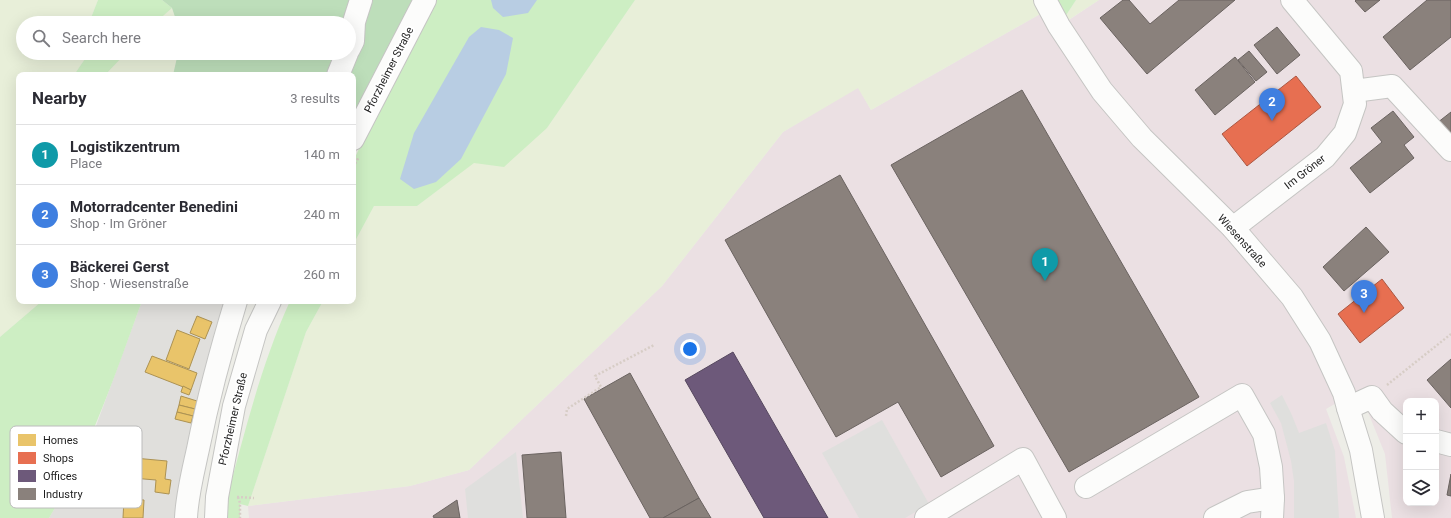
<!DOCTYPE html>
<html lang="en">
<head>
<meta charset="utf-8">
<style>
  :root { --surface:#fff; --page:#f2f2f3; --text:#2b2b33; --muted:#7c7c81; --line:#e1e1e2; --accent:#ea580c }
  body { margin:0; font-family:Roboto,sans-serif; background:var(--page); color:var(--text) }
  .controls { position:absolute; right:12px; bottom:12px; display:grid; overflow:hidden; border-radius:8px; box-shadow:0 4px 16px #0002 }
  .controls button { width:36px; height:36px; display:grid; place-items:center; padding:0; border:0; border-bottom:1px solid var(--line); background:var(--surface); color:var(--text); font:20px sans-serif }
  .you { position:absolute; left:690px; top:349px; width:14px; height:14px; margin:-10px; border:3px solid #fff; border-radius:50%; background:#1a73e8; box-shadow:0 0 0 6px #1a73e833 }
  .badge { display:grid; place-items:center; width:26px; height:26px; border-radius:50%; background:var(--accent); color:#fff; font-size:13px; font-weight:700 }
  .pin { position:absolute; translate:-50% -33px; filter:drop-shadow(0 1px 2px #0008) }
  .pin::after { content:''; position:absolute; top:21px; width:14px; height:12px; background:inherit; clip-path:polygon(0 0,100% 0,50% 100%) }
  .list { margin:0; padding:0; list-style:none }
  h2 { display:flex; justify-content:space-between; align-items:center; height:52px; margin:0; padding:0 16px; font-size:17px }
  h2 small { font-size:13px; font-weight:400; color:var(--muted) }
  .list li { display:grid; grid-template-columns:26px 1fr auto; gap:12px; align-items:center; box-sizing:border-box; height:60px; padding:0 16px; border-top:1px solid var(--line) }
  .list b { display:block; font-size:15px; white-space:nowrap }
  .list p { margin:0; font-size:13px; white-space:nowrap; color:var(--muted) }
  .list em { font-size:13px; font-style:normal; color:var(--muted) }
  .icon { flex:none; width:22px; height:22px; fill:none; stroke:currentColor; stroke-width:2; stroke-linecap:round; stroke-linejoin:round }
  .map { position:relative; flex:none; width:1451px; height:518px; overflow:hidden }
  .search { position:absolute; background:var(--surface); box-shadow:0 4px 16px #0002; left:16px; top:16px; width:340px; height:44px; display:flex; align-items:center; gap:10px; box-sizing:border-box; padding:0 14px; border-radius:22px; color:var(--muted); font-size:15px }
  .panel { position:absolute; background:var(--surface); box-shadow:0 4px 16px #0002; left:16px; top:72px; width:340px; height:232px; border-radius:8px }
  .map>svg:first-child { display:block }
  .residential { fill:#e0dfdc }
  .industrial { fill:#ebe0e3; fill-rule:evenodd }
  .farmland { fill:#e8efd9 }
  .grass { fill:#cdeec3 }
  .forest { fill:#bddeba }
  .parking { fill:#dfdfdd }
  .water { fill:#b8cde3 }
  .homes { fill:#e9c46a; stroke:#ac9253 }
  .shops { fill:#e76f51; stroke:#ab5742 }
  .offices { fill:#6d597a; stroke:#55475e }
  .industry { fill:#8a817c; stroke:#6a6360 }
  .lines { fill:none; stroke-linecap:round; stroke-linejoin:round }
  .minor-casing { stroke:#c5c5c3; stroke-width:24 }
  .path { stroke:#d7cdc6; stroke-width:2.5; stroke-dasharray:2 2; stroke-linecap:butt }
  .minor { stroke:#fcfcfb; stroke-width:22 }
  .labels { text-anchor:middle; dominant-baseline:central; stroke-width:4; stroke-linejoin:round; paint-order:stroke }
  .street-label { font-size:11px; fill:#1e1e1e; stroke:#fff }
  .key { fill:#fff; stroke:#bcbcbc; stroke-width:1 }
  .key-label { font-size:11px; fill:#1e1e1e }
</style>
</head>
<body>
<div class="map">
<svg width="1451" height="518" viewBox="0 0 1451 518">
  <rect width="100%" height="100%" fill="#edede7"/>
  <polygon class="residential" points="142,301 228,301 179,518 49,518 62,496 96,426"/>
  <path class="industrial" d="M1099,0H1451V518H1392L1385,454L1359,390L1326,409L1344,457L1356,518H249L248,506L410,486L469,470L662,286L783,132L858,87L871,110L1049,9L1060,26ZM1406,401H1436V503H1406Z"/>
  <g class="farmland">
    <polygon points="0,0 98,0 89,23 23,23 23,53 89,53 74,75 19,75 19,301 42,301 0,337"/>
    <polygon points="635,0 1045,0 1049,9 871,110 858,88 783,132 662,286 469,470 410,486 248,506 306,332 323,301 353,301 353,245 374,206 417,206 474,162 547,128"/>
    <polygon points="1076,0 1099,0 1059,26"/>
    <polygon points="172,8 177,23 155,23 155,22"/>
    <polygon points="126,53 178,53 173,75 105,75"/>
  </g>
  <g class="grass">
    <polygon points="98,0 162,0 172,8 155,23 89,23"/>
    <polygon points="426,0 635,0 547,128 504,167 474,163 417,206 374,206 353,245 353,162"/>
    <polygon points="1045,0 1076,0 1059,26"/>
    <polygon points="89,53 126,53 105,75 74,75"/>
    <path d="M42,301H142C115,375 90,450 49,518H0V337Z"/>
    <path d="M290,301H323L306,332L248,506L240,504V518H224V509C243,439 260,367 290,301Z"/>
  </g>
  <polygon class="forest" points="162,0 424,0 353,127 353,75 173,75 178,53 349,53 349,23 177,23 172,8"/>
  <g class="parking">
    <polygon points="1282,395 1291,413 1299,433 1326,423 1335,451 1339,518 1294,518 1294,481 1291,461 1281,423 1270,403"/>
    <polygon points="882,420 929,504 905,518 859,518 822,453"/>
    <polygon points="516,452 523,518 468,518 465,489"/>
  </g>
  <g class="water">
    <polygon points="491,0 537,0 528,13 503,17 493,8"/>
    <polygon points="481,27 499,30 513,38 506,74 461,159 436,182 414,189 400,179 414,133 469,37"/>
  </g>
  <g class="homes">
    <polygon points="197,316 212,322 205,339 190,333"/>
    <polygon points="177,330 200,339 189,369 166,360"/>
    <polygon points="152,356 197,373 191,390 145,372"/>
    <polygon points="183,386 191,390 189,395 181,392"/>
    <polygon points="181,396 197,401 195,409 179,405"/>
    <polygon points="179,405 195,409 193,416 177,412"/>
    <polygon points="177,412 193,416 191,423 175,419"/>
    <polygon points="134,458 167,461 165,479 171,480 169,494 155,492 156,480 132,478"/>
    <polygon points="124,499 144,500 143,518 123,518"/>
  </g>
  <g class="shops">
    <polygon points="1296,76 1321,107 1247,166 1222,134"/>
    <polygon points="1382,279 1404,308 1360,343 1338,314"/>
  </g>
  <polygon class="offices" points="733,352 828,518 764,518 685,380"/>
  <g class="industry">
    <polygon points="1123,0 1129,0 1150,24 1179,0 1235,0 1147,74 1100,18"/>
    <polygon points="1356,0 1380,0 1365,12 1355,1"/>
    <polygon points="1427,0 1451,0 1451,37 1410,70 1383,37"/>
    <polygon points="1277,27 1300,55 1277,74 1254,45"/>
    <polygon points="1249,51 1267,72 1256,81 1238,60"/>
    <polygon points="1235,57 1255,82 1215,115 1195,90"/>
    <polygon points="1022,90 1199,397 1069,472 891,165"/>
    <polygon points="1393,111 1414,137 1404,145 1414,158 1370,193 1350,168 1382,142 1371,128"/>
    <polygon points="1451,112 1451,142 1437,123"/>
    <polygon points="840,175 994,446 941,477 898,402 836,437 725,240"/>
    <polygon points="1366,227 1389,252 1344,291 1323,267"/>
    <polygon points="1451,359 1451,408 1427,380"/>
    <polygon points="630,373 699,498 663,518 650,518 584,399"/>
    <polygon points="561,452 566,518 527,518 522,455"/>
    <polygon points="1451,474 1451,496 1447,495"/>
    <polygon points="699,498 711,518 663,518"/>
    <polygon points="457,500 460,518 434,518 433,516"/>
  </g>
  <g class="lines">
    <defs>
      <g id="minor">
        <polyline points="1045,0 1059,26 1102,91 1142,138 1233,228 1292,297 1320,341 1344,393 1348,408 1361,450 1373,518"/>
        <polyline points="349,49 353,41 354,22 361,0"/>
        <polyline points="338,75 347,53"/>
        <polyline points="1354,91 1392,86 1451,150"/>
        <polyline points="353,139 425,0"/>
        <polyline points="1233,228 1325,157 1345,133 1355,104 1351,71 1292,0"/>
        <polyline points="1348,408 1372,397 1382,411 1406,433"/>
        <polyline points="1436,441 1451,445"/>
        <polyline points="1086,487 1242,395 1264,434 1271,467 1273,498 1272,518"/>
        <path d="M186,518C187,495 193,472 198,449C208,399 221,350 236,301"/>
        <polyline points="216,518 217,497 234,406 256,330 270,301"/>
        <polyline points="926,518 1023,459 1055,518"/>
        <polyline points="1215,518 1247,502 1273,498"/>
      </g>
    </defs>
    <use href="#minor" class="minor-casing"/>
    <g class="path">
      <polyline points="353,167 359,157"/>
      <polyline points="1387,385 1451,334"/>
      <polyline points="566,416 567,409 601,387 595,376 654,345"/>
      <polyline points="237,497 254,498"/>
      <polyline points="238,497 240,503 240,518"/>
    </g>
    <use href="#minor" class="minor"/>
  </g>
  <g class="labels">
    <g class="street-label">
      <text transform="translate(389 70) rotate(-63)">Pforzheimer Straße</text>
      <text transform="translate(1305 172) rotate(-38)">Im Gröner</text>
      <text transform="translate(1242 241) rotate(48)">Wiesenstraße</text>
      <text transform="translate(233 419) rotate(-77)">Pforzheimer Straße</text>
    </g>
  </g>
  <rect x="10" y="426" width="132" height="82" rx="6" class="key"/>
  <rect x="18" y="434" width="18" height="12" fill="#e9c46a"/>
  <rect x="18" y="452" width="18" height="12" fill="#e76f51"/>
  <rect x="18" y="470" width="18" height="12" fill="#6d597a"/>
  <rect x="18" y="488" width="18" height="12" fill="#8a817c"/>
  <g class="key-label">
    <text x="43" y="444">Homes</text>
    <text x="43" y="462">Shops</text>
    <text x="43" y="480">Offices</text>
    <text x="43" y="498">Industry</text>
  </g>
</svg>
<div class="controls">
<button>+</button>
<button>−</button>
<button><svg class="icon" aria-label="layers" viewBox="0 0 24 24"><path d="M12 4l9 5-9 5-9-5zM3 14l9 5 9-5"/></svg></button>
</div>
<div class="you"></div>
<div class="pin badge" style="left:1045px;top:281px;background:#0f9aa8">1</div>
<div class="pin badge" style="left:1272px;top:121px;background:#3f7fe0">2</div>
<div class="pin badge" style="left:1364px;top:313px;background:#3f7fe0">3</div>
<div class="search"><svg class="icon" aria-label="search" viewBox="0 0 24 24"><circle cx="10" cy="10" r="6"/><path d="M15 15l6 6"/></svg>Search here</div>
<section class="panel">
<h2>Nearby<small>3 results</small></h2>
<ul class="list">
<li><span class="badge" style="background:#0f9aa8">1</span><div><b>Logistikzentrum</b><p>Place</p></div><em>140 m</em></li>
<li><span class="badge" style="background:#3f7fe0">2</span><div><b>Motorradcenter Benedini</b><p>Shop · Im Gröner</p></div><em>240 m</em></li>
<li><span class="badge" style="background:#3f7fe0">3</span><div><b>Bäckerei Gerst</b><p>Shop · Wiesenstraße</p></div><em>260 m</em></li>
</ul>
</section>
</div>
</body>
</html>
